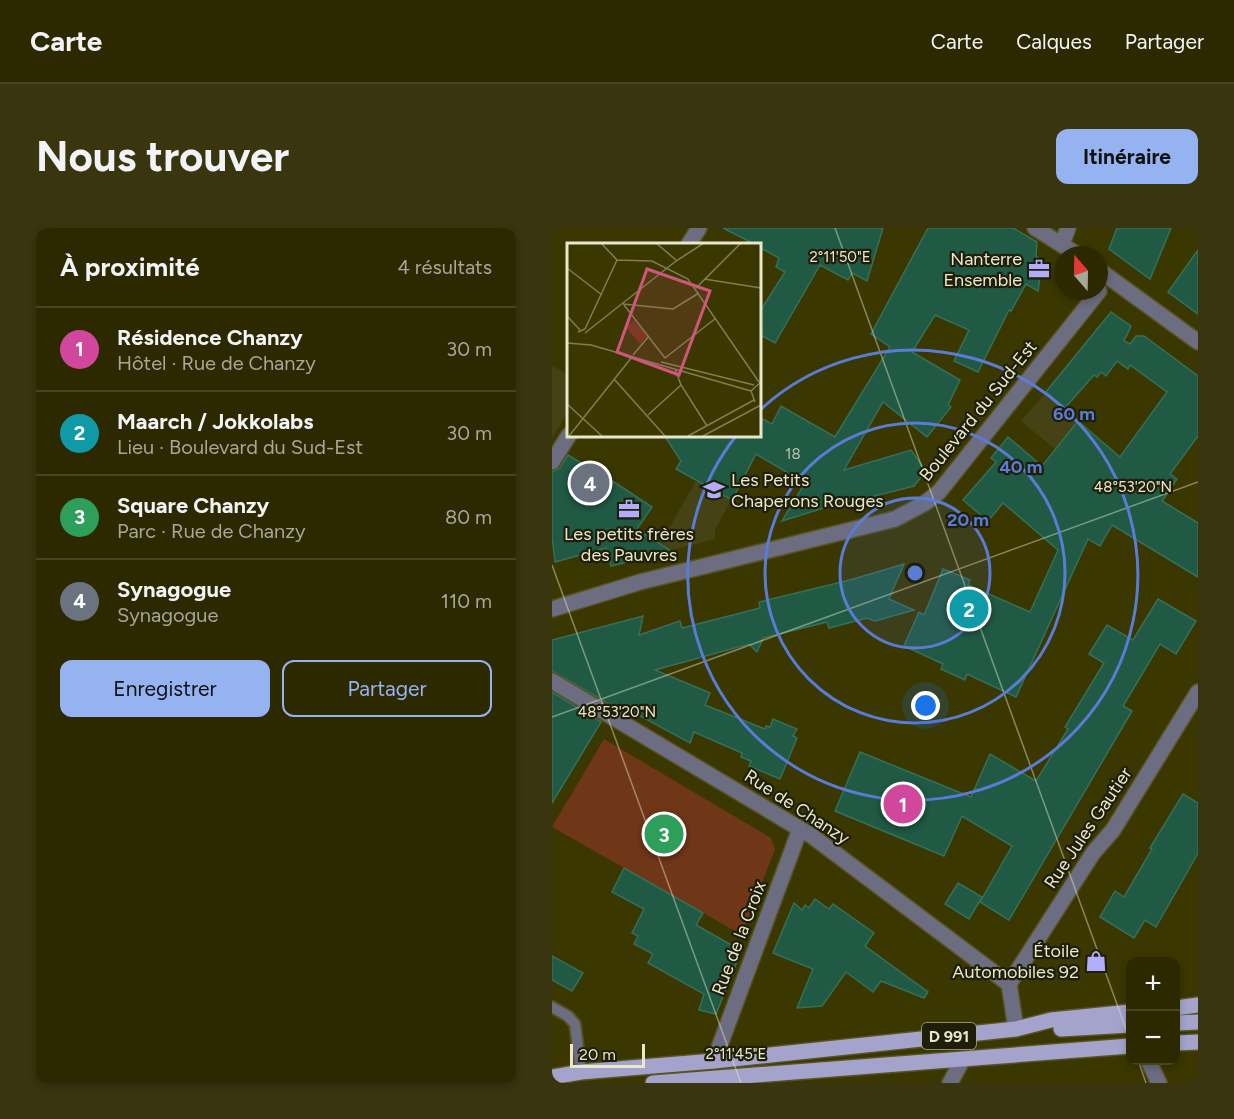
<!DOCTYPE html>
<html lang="fr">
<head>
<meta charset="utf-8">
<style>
  :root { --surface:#2c2900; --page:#38350f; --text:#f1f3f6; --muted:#a6a699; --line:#484522; --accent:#95b2f1 }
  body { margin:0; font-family:Figtree,sans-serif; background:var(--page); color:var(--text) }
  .controls { position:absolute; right:18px; bottom:18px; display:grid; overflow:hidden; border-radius:12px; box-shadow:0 3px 9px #0003 }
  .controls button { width:54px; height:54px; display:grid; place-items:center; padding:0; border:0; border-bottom:2px solid var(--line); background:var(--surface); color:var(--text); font:30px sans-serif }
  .compass { position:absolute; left:502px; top:18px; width:54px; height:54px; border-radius:50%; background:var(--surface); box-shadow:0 3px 9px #0003; rotate:340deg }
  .scale { position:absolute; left:18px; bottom:15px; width:75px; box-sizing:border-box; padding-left:6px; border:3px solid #e9e8cd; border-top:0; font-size:16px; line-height:21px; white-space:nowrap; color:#e9e8cd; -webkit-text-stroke:4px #1f1e09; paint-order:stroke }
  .you { position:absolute; left:374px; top:478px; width:21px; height:21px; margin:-15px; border:4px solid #fff; border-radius:50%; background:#1a73e8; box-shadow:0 0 0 9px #1a73e833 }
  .badge { display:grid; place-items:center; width:39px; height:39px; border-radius:50%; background:var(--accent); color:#fff; font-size:20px; font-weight:700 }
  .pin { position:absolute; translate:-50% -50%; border:3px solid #fff; box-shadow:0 2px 6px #0006 }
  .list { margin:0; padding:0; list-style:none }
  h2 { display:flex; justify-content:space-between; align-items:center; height:78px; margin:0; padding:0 24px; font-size:26px }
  h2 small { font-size:20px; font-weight:400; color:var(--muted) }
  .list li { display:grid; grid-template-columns:39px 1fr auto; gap:18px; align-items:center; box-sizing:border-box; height:84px; padding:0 24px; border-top:2px solid var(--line) }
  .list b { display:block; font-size:22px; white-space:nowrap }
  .list p { margin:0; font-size:20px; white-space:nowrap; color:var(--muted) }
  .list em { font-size:20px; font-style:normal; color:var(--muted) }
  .actions { display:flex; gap:12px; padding:18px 24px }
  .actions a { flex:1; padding:14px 0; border:2px solid var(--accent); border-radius:12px; text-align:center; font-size:21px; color:var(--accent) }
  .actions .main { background:var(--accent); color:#111 }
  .map { position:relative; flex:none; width:646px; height:855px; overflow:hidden; border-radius:12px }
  header { display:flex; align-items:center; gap:36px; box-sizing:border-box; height:84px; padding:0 30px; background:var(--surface); border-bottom:2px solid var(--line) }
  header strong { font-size:28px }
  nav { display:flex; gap:33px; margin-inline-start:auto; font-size:21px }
  .intro { display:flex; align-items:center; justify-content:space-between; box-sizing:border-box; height:144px; padding:0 36px }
  h1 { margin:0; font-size:42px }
  .button { padding:15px 27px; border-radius:12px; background:var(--accent); color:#111; font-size:21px; font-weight:700 }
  main { display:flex; gap:36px; padding:0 36px }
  aside { flex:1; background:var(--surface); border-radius:12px; box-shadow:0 3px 9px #0003 }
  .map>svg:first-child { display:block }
  .built { fill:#454215 }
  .green { fill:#703618 }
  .building { fill:#205944; stroke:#376f59; stroke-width:1.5 }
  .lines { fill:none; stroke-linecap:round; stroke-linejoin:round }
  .service-casing { stroke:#565321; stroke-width:14 }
  .pedestrian-casing { stroke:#565321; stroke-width:18 }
  .minor-casing { stroke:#565321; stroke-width:18 }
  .tertiary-casing { stroke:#565321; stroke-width:18 }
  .primary-casing { stroke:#565321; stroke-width:18 }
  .service { stroke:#6d6d81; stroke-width:10 }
  .pedestrian { stroke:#6d6d81; stroke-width:15 }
  .minor { stroke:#6d6d81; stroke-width:15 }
  .tertiary { stroke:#6d6d81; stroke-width:15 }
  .primary { stroke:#a3a3cc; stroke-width:15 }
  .ticks { fill:none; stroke:#e9e8cd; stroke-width:1.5; stroke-opacity:0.45 }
  .ring { fill:none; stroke:#5a7cd5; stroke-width:3 }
  .labels { text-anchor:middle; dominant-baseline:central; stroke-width:4.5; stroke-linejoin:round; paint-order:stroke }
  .number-label { font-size:15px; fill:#b7c4ab }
  .shield { fill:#1f1e09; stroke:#acab92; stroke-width:1.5 }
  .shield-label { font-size:16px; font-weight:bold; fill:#e9e8cd }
  .poi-label { font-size:18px; fill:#e9e8cd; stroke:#1f1e09; text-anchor:end }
  .street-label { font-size:18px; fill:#e9e8cd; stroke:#1f1e09 }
  .inset-road { fill:none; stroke:#807e52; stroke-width:1.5 }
  .view { fill:#ce567d; fill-opacity:0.15; stroke:#ce567d; stroke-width:3 }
  .inset-edge { fill:none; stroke:#e9e8cd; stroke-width:3 }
  .ticks-label { font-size:15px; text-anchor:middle; fill:#e9e8cd; stroke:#1f1e09; stroke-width:4.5; stroke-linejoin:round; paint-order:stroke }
  .centre { fill:#5a7cd5; stroke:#1f1e09; stroke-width:3 }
  .ring-label { font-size:18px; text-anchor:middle; font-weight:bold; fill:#5a7cd5; stroke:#1f1e09; stroke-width:4.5; stroke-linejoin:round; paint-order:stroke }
</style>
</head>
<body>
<header>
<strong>Carte</strong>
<nav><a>Carte</a><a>Calques</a><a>Partager</a></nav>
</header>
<div class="intro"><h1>Nous trouver</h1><a class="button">Itinéraire</a></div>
<main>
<aside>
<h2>À proximité<small>4 résultats</small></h2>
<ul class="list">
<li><span class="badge" style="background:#d1479c">1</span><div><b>Résidence Chanzy</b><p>Hôtel · Rue de Chanzy</p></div><em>30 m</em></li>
<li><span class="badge" style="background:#0f9aa8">2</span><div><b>Maarch / Jokkolabs</b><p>Lieu · Boulevard du Sud-Est</p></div><em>30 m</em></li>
<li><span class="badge" style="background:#2e9e5b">3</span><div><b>Square Chanzy</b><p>Parc · Rue de Chanzy</p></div><em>80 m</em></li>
<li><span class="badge" style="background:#6b7280">4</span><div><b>Synagogue</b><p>Synagogue</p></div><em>110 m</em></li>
</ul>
<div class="actions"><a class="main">Enregistrer</a><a>Partager</a></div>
</aside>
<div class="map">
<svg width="646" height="855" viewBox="0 0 646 855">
  <rect width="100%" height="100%" fill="#3a3700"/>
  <g class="built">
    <polygon points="0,138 16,146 16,184 0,210"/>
    <polygon points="493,165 582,241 561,269 469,193"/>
    <polygon points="220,196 163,302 163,311 109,325 108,316 170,207 207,207"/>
  </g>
  <polygon class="green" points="52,511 219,610 223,621 190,707 0,599"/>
  <g class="building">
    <polygon points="171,0 331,0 315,53 300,45 296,52 268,37 223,115 207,106 207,85 233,44 224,39 227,30 207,19 207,16 202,16"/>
    <polygon points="376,0 461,0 485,14 484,28 490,34 486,63 474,56 459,83 457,82 426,144 402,133 417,102 383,87 360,124 408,152 396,177 399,179 375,209 331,174 292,242 359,222 374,243 362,258 303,273 291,274 230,293 253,255 204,226 180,272 124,241 129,233 112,207 207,207 207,189 220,196 229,178 283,209 338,119 319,106"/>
    <polygon points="565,0 619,0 598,51 557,21"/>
    <polygon points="646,22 646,86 616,64"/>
    <polygon points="559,84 579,98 572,113 578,116 584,108 592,108 646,148 646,208 618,246 625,251 610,273 646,295 646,349 560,297 548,318 536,311 464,469 415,446 413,452 389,441 391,436 352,418 367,384 372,387 391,341 418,352 416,357 478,384 506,322 451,275 436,293 411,272 444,234 439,230 456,209 490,238 526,193 568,229 615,164 578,137 576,141 565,133 554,148 549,144 545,149 542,147 512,181 493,165"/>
    <polygon points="16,227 49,247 50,246 100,279 85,301 119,323 59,338 54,320 3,334 0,308 0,244 8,240"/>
    <polygon points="352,336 337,371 362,382 323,393 315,390 277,400 275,394 211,410 205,424 197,416 103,442 158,465 153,477 213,501 214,498 218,499 221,491 245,501 241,508 245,510 228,551 197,538 199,533 189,529 190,525 142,504 138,515 72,479 71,483 59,477 0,443 0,412 91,388 87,407 128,393 130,400 208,380 207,374 298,352"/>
    <polygon points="606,371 644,393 624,426 608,416 571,478 580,483 457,692 428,674 460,618 410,588 392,628 283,583 308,524 419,569 438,526 484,553 516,501 513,499 552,435 537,426 555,397 581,412"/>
    <polygon points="0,464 49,494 0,575"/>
    <polygon points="631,566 646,575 646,625 604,699 593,692 582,710 548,689 563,663 572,669 600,621 598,620"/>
    <polygon points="72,640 151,685 144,697 185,720 181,729 186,731 164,786 147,782 152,766 96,735 101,726 82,716 86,708 80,705 92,681 60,664"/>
    <polygon points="406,655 430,669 417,691 393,676"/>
    <polygon points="263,671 277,681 281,676 322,705 313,718 376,764 372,770 329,753 321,764 294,744 270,778 245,780 261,741 221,725 242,675 250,682 253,677 257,680"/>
    <polygon points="0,728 31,745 20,763 0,752"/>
  </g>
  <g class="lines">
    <defs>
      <polyline id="service" points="0,779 16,788 23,796 29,844"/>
      <polyline id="pedestrian" points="398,855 411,831"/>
      <g id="minor">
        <polyline points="137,16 147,0"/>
        <polyline points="510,16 516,0"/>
        <polyline points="0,234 17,207"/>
        <polyline points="0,381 88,354 343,291 373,275 387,264 547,63"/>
        <polyline points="0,453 260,608 457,756"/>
        <polyline points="457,756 541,625 561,602 646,464"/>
        <polyline points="457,756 464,801"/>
        <polyline points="596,832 607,855"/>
        <polyline points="162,833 248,601"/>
      </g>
      <g id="tertiary">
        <polyline points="483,0 526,27"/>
        <polyline points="547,42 646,114"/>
      </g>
      <g id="primary">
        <polyline points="624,780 646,777"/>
        <polyline points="624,795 646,794"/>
        <polyline points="509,801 578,797"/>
        <polyline points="624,815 646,814"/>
        <polyline points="0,849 29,844 162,833 464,801 499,792 578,784"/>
        <polyline points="101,855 578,818"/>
      </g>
    </defs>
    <use href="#service" class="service-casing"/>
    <use href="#pedestrian" class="pedestrian-casing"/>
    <use href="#minor" class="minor-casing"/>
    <use href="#tertiary" class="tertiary-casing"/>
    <use href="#primary" class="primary-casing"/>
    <use href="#service" class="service"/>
    <use href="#pedestrian" class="pedestrian"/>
    <use href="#minor" class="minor"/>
    <use href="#tertiary" class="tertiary"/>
    <use href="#primary" class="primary"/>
  </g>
  <path class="ticks" d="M283,0L578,812M0,337L189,855M0,489L646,254M586,832L594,855"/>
  <circle cx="363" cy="345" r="75" fill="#5a7cd5" fill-opacity=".12"/>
  <g class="ring">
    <circle cx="363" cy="345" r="75"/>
    <circle cx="363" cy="345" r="150"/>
    <path d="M208 182A225 225 0 1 1 184 208"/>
  </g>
  <defs>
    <symbol id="office-bare" viewBox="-9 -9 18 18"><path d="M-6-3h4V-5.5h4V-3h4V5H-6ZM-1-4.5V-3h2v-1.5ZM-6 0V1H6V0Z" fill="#b1adfa" stroke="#1f1e09" stroke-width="2.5" paint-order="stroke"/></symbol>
    <symbol id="school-bare" viewBox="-9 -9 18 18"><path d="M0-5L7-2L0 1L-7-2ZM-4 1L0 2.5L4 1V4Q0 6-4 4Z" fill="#b1adfa" stroke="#1f1e09" stroke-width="2.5" paint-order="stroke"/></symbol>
    <symbol id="shop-bare" viewBox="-9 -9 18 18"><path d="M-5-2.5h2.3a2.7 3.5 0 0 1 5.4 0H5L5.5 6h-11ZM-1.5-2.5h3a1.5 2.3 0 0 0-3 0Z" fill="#b1adfa" stroke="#1f1e09" stroke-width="2.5" paint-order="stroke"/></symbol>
  </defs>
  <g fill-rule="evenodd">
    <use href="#office-bare" x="472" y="26" width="30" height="30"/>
    <use href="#school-bare" x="147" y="247" width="30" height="30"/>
    <use href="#office-bare" x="62" y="266" width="30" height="30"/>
    <use href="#shop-bare" x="529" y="718" width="30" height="30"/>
  </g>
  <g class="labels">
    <g class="number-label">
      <text x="241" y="226">18</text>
    </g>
    <rect class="shield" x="370" y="795" width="54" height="26" rx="4.5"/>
    <g class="shield-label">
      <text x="397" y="808">D 991</text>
    </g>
    <g class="poi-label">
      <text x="470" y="31">Nanterre<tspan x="470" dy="21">Ensemble</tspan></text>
      <text x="179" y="252" text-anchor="start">Les Petits<tspan x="179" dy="21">Chaperons Rouges</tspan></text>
      <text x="77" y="306" text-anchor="middle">Les petits frères<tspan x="77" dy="21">des Pauvres</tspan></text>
      <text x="527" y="723">Étoile<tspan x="527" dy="21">Automobiles 92</tspan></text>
    </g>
    <g class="street-label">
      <text transform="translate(426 183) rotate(-51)">Boulevard du Sud-Est</text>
      <text transform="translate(245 579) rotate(33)">Rue de Chanzy</text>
      <text transform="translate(536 600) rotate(-56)">Rue Jules Gautier</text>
      <text transform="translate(187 710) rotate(-69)">Rue de la Croix</text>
    </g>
  </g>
  <g transform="translate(15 15)">
    <rect width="194" height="194" fill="#3a3700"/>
    <path d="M67,77L80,93L73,101L59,84Z" fill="#703618"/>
    <path class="inset-road" d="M34,0L50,17M89,0L109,17M50,17L85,18L121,36L192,139M0,25L35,52M137,36L194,45M129,45L174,0M56,61L106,66L132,50M57,62L98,115M0,73L13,87M11,89L18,86L50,17M18,90L109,18L137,0M0,100L24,102L184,148M66,112L82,93M98,115L149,75M94,119L187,142M108,126L114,142L140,183M47,136L98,193M188,159L184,148L194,139M0,161L35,193M81,172L114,142M2,193L65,114M121,193L187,157M136,193L194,162"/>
    <path class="view" d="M80,26L143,48L112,132L50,109Z"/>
    <rect width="194" height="194" class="inset-edge"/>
  </g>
  <g class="ticks-label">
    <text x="288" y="34">2°11'50"E</text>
    <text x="581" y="264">48°53'20"N</text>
    <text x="65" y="489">48°53'20"N</text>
    <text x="184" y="831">2°11'45"E</text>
  </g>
  <circle cx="363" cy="345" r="9" class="centre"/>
  <g class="ring-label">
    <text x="522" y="192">60 m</text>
    <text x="469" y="245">40 m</text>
    <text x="416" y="298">20 m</text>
  </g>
</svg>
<div class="controls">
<button>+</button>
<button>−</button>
</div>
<svg class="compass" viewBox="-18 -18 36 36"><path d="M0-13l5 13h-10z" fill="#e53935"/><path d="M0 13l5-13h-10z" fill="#a6a699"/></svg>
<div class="scale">20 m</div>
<div class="you"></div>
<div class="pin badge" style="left:351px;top:576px;background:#d1479c">1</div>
<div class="pin badge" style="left:417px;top:381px;background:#0f9aa8">2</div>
<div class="pin badge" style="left:112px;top:606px;background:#2e9e5b">3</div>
<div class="pin badge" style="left:38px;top:255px;background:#6b7280">4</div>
</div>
</main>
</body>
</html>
